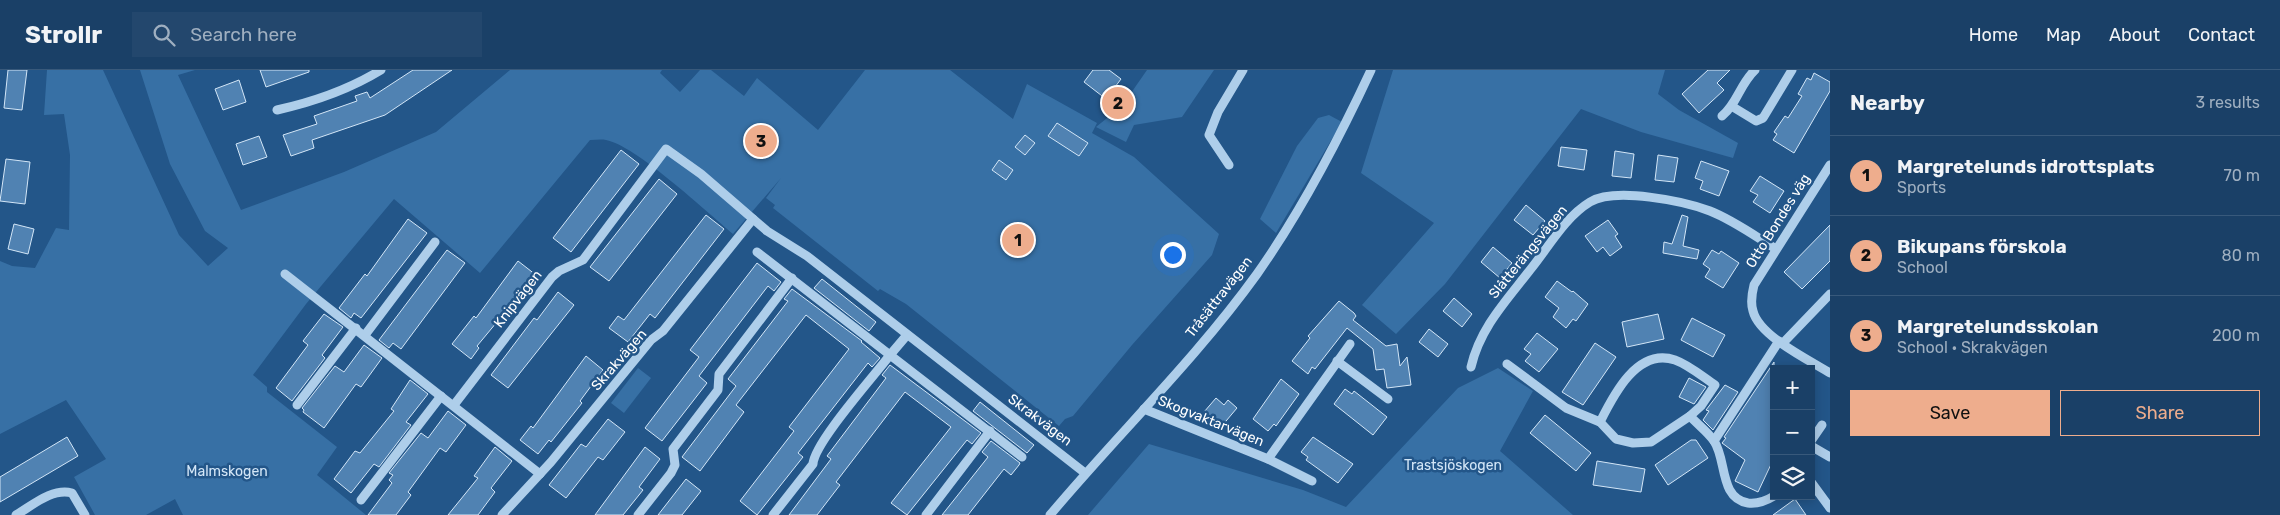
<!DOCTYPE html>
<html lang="en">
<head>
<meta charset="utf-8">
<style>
  :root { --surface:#1a4067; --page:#23476d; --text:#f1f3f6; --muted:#9fafc0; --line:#38597b; --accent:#eead8d }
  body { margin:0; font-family:Rubik,sans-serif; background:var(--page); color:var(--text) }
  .controls { position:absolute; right:15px; bottom:15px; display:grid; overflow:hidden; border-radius:0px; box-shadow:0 2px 12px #0003 }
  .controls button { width:45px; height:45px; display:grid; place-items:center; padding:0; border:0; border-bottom:1px solid var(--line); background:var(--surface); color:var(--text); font:25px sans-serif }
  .you { position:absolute; left:1172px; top:184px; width:18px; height:18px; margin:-12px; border:4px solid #fff; border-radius:50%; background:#1a73e8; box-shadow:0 0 0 8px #1a73e833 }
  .badge { display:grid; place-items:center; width:32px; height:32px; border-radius:50%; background:var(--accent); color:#111; font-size:16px; font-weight:700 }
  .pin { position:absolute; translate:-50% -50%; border:2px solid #fff; box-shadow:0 1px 5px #0006 }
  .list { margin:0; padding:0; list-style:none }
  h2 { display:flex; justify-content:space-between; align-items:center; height:65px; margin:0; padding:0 20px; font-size:21px }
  h2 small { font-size:16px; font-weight:400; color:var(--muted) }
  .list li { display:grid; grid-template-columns:32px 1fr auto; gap:15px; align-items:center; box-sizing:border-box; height:80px; padding:0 20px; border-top:1px solid var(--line) }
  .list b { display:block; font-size:19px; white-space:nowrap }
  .list p { margin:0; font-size:16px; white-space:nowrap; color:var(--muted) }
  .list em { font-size:16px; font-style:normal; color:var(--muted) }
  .actions { display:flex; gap:10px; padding:15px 20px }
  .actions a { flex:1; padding:11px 0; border:1px solid var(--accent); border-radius:0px; text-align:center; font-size:18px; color:var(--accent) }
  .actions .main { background:var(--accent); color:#111 }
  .icon { flex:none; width:28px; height:28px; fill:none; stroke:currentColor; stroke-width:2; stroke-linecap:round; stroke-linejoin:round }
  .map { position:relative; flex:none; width:1830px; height:445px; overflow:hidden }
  header { display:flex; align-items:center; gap:30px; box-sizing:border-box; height:70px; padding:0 25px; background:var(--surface); border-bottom:1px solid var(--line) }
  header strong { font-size:24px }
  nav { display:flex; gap:28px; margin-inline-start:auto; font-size:18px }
  .search { width:350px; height:45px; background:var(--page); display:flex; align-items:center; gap:12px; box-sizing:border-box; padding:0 18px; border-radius:0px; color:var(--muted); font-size:19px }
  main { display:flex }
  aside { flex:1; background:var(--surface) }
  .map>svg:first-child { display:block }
  .green { fill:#3770a5 }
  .building { fill:#5082b2; stroke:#d3e6f7 }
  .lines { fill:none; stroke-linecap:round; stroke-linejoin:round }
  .minor { stroke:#aeceea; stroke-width:9 }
  .labels { text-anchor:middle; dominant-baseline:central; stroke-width:5; stroke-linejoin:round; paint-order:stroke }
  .street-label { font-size:14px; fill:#fff; stroke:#235689 }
  .park-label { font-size:14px; fill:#d3e6f7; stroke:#235689 }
</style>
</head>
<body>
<header>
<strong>Strollr</strong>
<div class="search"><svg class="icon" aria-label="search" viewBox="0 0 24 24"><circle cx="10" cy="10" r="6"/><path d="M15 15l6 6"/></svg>Search here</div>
<nav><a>Home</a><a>Map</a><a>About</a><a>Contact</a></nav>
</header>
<main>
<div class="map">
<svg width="1830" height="445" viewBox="0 0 1830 445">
  <rect width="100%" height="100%" fill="#235689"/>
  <g class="green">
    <path d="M47,0H103L179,165L208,196L228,178L205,161L170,94L140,0H195L178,5L241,140L344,102L436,62L510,0H662L660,3L680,22L700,0H711L744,26L757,8L818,60L865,0H950L1013,49L1027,14L1097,53L1092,63L1134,87L1219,164L1212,185L1132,275L1073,346L1065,349L1059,356L906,234L880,219L878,221L773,138L775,135L766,128L781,108L733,164C707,142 635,75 606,70C601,69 595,70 590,70L480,203L394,129L306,234L253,305L267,317V322L337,377L317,405L366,445H183L175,429L146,445H95L74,407L106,389L66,330L0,364V191L12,196L35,198L56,158L69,160L70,85L64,44L44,45Z"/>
    <polygon points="1147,0 1214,0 1182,47 1134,55 1126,72 1096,57 1122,36"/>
    <polygon points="1393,0 1665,0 1658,24 1679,40 1738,73 1733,88 1641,62 1581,39 1445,214 1396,264 1362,235 1434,153 1361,103"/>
    <polygon points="1329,45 1342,52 1276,163 1260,149 1297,76 1318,48"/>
    <polygon points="638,298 651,308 624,343 611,333"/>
    <polygon points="1498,298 1533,321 1500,381 1573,445 1088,445 1149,374 1303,420 1346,437 1458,318"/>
  </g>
  <g class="building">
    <polygon points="8,0 27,0 22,40 4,38"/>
    <polygon points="260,0 309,0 309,2 266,17"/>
    <polygon points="413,0 452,0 385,45 312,70 314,78 291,86 283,65 317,54 314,46 357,31 355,26 367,22 370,28"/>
    <polygon points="1093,0 1109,0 1121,9 1106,29 1084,12"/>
    <polygon points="1708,0 1730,0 1717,13 1724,20 1699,43 1682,24"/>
    <polygon points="1814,3 1830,12 1830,21 1794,83 1773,70 1777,64 1774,62 1785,46 1788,48 1802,26 1798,24 1807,8 1811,10"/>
    <polygon points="239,10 246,32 223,40 215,19"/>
    <polygon points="1057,53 1088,73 1079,86 1048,66"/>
    <polygon points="1025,65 1035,73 1025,85 1015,77"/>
    <polygon points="259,66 267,87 243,95 236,74"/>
    <polygon points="1561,77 1587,80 1584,100 1558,96"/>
    <polygon points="621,80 639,94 571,182 553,168"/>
    <polygon points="1615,81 1634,84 1631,108 1612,106"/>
    <polygon points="1658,85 1678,88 1674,112 1655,110"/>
    <polygon points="6,89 30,92 25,134 0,131"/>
    <polygon points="999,90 1013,100 1006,110 992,100"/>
    <polygon points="1701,91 1729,101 1719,126 1700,119 1703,111 1695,108"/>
    <polygon points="1760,106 1784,121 1770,143 1753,132 1758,125 1750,121"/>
    <polygon points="659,109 677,124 609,211 590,197"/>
    <polygon points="1526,135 1545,151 1533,165 1514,150"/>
    <polygon points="706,145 724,159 655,248 650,244 628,272 609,258 618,246 624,250"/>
    <polygon points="1682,145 1688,147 1683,176 1699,180 1697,189 1663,183 1664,172 1672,174"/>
    <polygon points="408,149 427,163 361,248 354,243 351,248 339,238 365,204 367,206"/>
    <polygon points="1608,150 1618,164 1615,166 1622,177 1610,186 1603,177 1597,182 1585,166"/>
    <polygon points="14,154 34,159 28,184 8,179"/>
    <polygon points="1830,155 1830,191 1802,219 1784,202"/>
    <polygon points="1493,177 1512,193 1500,208 1481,192"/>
    <polygon points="447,180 465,193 401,279 393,273 389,278 379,270"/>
    <polygon points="1712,180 1719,184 1721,181 1739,193 1723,218 1705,207 1710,199 1703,194"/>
    <polygon points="518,191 536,205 477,276 479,278 471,289 452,274 474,246 476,248"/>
    <polygon points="757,193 781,212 774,221 768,216 699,306 707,313 662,371 645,358 699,287 690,280"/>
    <polygon points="822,209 876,252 869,261 814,218"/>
    <polygon points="1557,211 1572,222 1573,221 1588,234 1576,251 1573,249 1566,258 1553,247 1559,238 1545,227"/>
    <polygon points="792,219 862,271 861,272 880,288 872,297 868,293 798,383 803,387 757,445 740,431 794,361 789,357 849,279 806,245 736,335 744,342 700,401 682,387 736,316 728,309 788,231 784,229"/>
    <polygon points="558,222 574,235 508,318 491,305 534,248 537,250"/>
    <polygon points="1454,228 1472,244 1462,257 1443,241"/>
    <polygon points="1339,231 1354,243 1356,246 1353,250 1386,276 1397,274 1400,296 1407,287 1411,315 1387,318 1384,299 1376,300 1373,279 1347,258 1315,299 1312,297 1308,304 1292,291 1310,268 1308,266"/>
    <polygon points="324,244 343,257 322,285 325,288 292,331 276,318 308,275 303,271"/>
    <polygon points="1658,244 1664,269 1627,277 1622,252"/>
    <polygon points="1692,248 1725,265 1713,287 1681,270"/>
    <polygon points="1429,259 1448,274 1438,287 1419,272"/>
    <polygon points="1537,263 1558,279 1539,302 1525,291 1531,284 1524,279"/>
    <polygon points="1595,273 1616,287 1583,335 1562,322"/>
    <polygon points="364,275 382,288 361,317 356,314 324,358 303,342 304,340 302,338 335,296 344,302"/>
    <polygon points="586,286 603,300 580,331 582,333 551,372 549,370 538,384 520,370 531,356 533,358"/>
    <polygon points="1774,292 1774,388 1758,422 1735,411 1745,390 1722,373 1726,368 1724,367"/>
    <polygon points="890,295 981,363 972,374 967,370 907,445 891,433 951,357 905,322 836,412 840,415 817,445 789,445 831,389 827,386 886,308 882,305"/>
    <polygon points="1689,308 1706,317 1694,334 1679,327"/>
    <polygon points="1281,309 1299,324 1276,356 1274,354 1268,361 1253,349"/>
    <polygon points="410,310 428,324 406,352 411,355 379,397 374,394 351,423 334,409 355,381 360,383 394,341 391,339"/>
    <polygon points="1725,315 1738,322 1713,360 1703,350 1709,341 1706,340"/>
    <polygon points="1345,319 1352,324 1354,321 1387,347 1373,365 1334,334"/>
    <polygon points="1216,328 1224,335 1228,330 1237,338 1221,357 1204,342"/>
    <polygon points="980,332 1034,375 1027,383 973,341"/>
    <polygon points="448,341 466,355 446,382 440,378 408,422 411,425 396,445 368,445 392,413 389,410 393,405 389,403 421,363 428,368"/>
    <polygon points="1545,345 1591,383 1576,401 1530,363"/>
    <polygon points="608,349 625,362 603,390 598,387 566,428 549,415 581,374 586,377"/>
    <polygon points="67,367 78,386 0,432 0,407"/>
    <polygon points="1313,367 1353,394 1338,413 1306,390 1308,387 1301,382"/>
    <polygon points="1691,370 1696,370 1708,388 1668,415 1655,395"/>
    <polygon points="991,371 1020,393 1019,395 1011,405 1004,399 968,445 942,445 988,387 982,382"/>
    <polygon points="495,377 512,391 491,418 495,422 478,445 448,445 478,408 474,406"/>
    <polygon points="645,377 660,389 639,417 643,420 623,445 595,445"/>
    <polygon points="1597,391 1645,399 1641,422 1593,415"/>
    <polygon points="686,409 701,421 682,445 658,445"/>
    <polygon points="1795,429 1806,445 1773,445"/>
  </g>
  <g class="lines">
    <g class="minor">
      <polyline points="1733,37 1756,51 1763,48 1792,0"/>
      <path d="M277,40C313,32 350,19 381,0"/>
      <path d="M1722,46C1737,34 1740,14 1755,0"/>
      <polyline points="1229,95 1209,65 1218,42 1243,0"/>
      <path d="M1830,95L1754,215C1752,223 1750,232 1753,241C1759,266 1809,290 1830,303"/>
      <path d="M757,182L890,285C874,306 814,373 813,394L773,445"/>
      <polyline points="285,204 540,404"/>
      <polyline points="365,265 435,172"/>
      <polyline points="907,265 890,285 1022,387"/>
      <polyline points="1783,273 1830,224"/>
      <polyline points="1337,291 1388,329"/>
      <polyline points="1507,294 1566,338 1600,352 1616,369 1633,373 1651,372 1690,346"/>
      <path d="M1471,297C1480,258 1506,231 1530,200C1548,178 1565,147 1590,132C1615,117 1684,131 1710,141C1733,150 1755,166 1776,179"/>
      <polyline points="297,335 356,258"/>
      <polyline points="454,335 552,207 559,201 583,190 666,79 701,104 767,161 807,186 1085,403"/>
      <polyline points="1144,339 1268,389 1350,274"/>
      <path d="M1600,352C1613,326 1637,277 1675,290C1689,295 1703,307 1715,315L1701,336L1690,346C1697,354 1708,362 1714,371C1727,390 1719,428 1748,433C1757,434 1766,431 1774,426"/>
      <polyline points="1714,371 1779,271"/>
      <polyline points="1811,371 1822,355"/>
      <polyline points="1811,376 1830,387"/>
      <polyline points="1268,389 1312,411"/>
      <polyline points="1811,412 1830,438"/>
      <polyline points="361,430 441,326"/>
      <path d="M16,445C33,435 52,418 72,423L85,445"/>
      <polyline points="502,445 551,392 651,270 663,261 753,149"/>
      <polyline points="638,445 671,403 675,395 673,379 718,320 719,304 792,208"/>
      <polyline points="926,445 990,361"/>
      <path d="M1050,445C1118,364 1195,290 1257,204C1302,140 1338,71 1371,0"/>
    </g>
  </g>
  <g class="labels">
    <g class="street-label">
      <text transform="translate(1778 151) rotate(-58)">Otto Bondes väg</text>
      <text transform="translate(1528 182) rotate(-51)">Slåtterängsvägen</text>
      <text transform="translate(1219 227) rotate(-52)">Tråsättravägen</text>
      <text transform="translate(518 229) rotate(-52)">Knipvägen</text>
      <text transform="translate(619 290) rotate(-49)">Skrakvägen</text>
      <text transform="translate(1040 350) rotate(37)">Skrakvägen</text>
      <text transform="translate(1211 351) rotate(22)">Skogvaktarvägen</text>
    </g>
    <g class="park-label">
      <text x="1453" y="395">Trastsjöskogen</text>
      <text x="227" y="401">Malmskogen</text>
    </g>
  </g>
</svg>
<div class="controls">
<button>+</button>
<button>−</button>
<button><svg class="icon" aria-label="layers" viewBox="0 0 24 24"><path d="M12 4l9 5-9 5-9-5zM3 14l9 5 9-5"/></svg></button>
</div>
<div class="you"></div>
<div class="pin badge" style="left:1018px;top:170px">1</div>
<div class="pin badge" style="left:1118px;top:33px">2</div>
<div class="pin badge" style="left:761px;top:71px">3</div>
</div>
<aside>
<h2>Nearby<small>3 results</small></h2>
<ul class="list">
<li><span class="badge">1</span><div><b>Margretelunds idrottsplats</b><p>Sports</p></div><em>70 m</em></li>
<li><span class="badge">2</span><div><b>Bikupans förskola</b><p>School</p></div><em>80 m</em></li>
<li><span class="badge">3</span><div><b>Margretelundsskolan</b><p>School · Skrakvägen</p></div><em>200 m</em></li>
</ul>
<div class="actions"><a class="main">Save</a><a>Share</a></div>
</aside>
</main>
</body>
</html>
